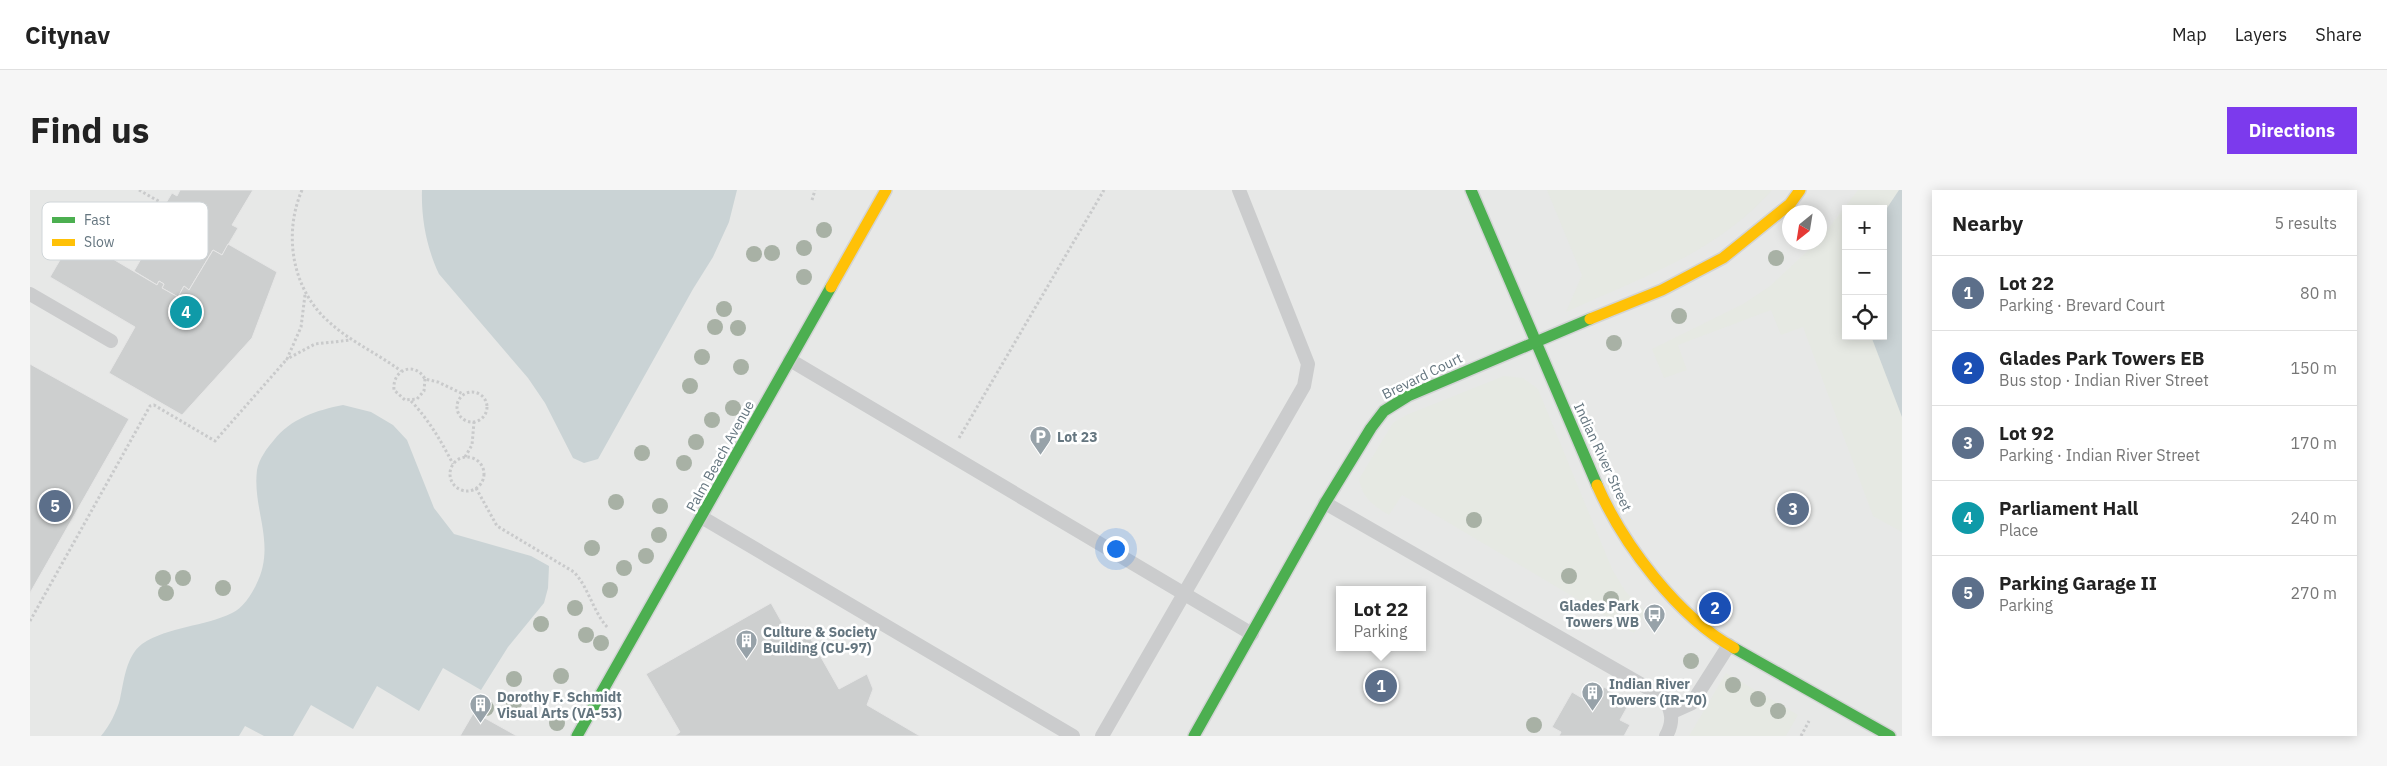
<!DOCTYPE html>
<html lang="en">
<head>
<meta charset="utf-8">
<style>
  :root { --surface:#fff; --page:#f6f6f6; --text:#222; --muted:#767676; --line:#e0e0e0; --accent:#7c3aed }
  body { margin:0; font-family:"IBM Plex Sans",sans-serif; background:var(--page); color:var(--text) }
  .controls { position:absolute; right:15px; top:15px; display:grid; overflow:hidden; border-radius:0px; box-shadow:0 2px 12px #0003 }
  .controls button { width:45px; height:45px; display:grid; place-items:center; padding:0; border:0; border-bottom:1px solid var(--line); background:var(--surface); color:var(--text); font:25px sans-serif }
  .compass { position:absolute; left:1752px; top:15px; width:45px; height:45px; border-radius:50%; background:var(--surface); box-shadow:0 2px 12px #0003; rotate:210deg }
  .you { position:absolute; left:1085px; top:358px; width:18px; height:18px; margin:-12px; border:4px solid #fff; border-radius:50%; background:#1a73e8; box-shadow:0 0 0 8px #1a73e833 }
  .badge { display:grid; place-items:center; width:32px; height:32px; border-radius:50%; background:var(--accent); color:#fff; font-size:16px; font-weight:700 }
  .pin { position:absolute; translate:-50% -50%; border:2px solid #fff; box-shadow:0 1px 5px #0006 }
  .popup { position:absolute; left:1306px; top:396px; width:90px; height:65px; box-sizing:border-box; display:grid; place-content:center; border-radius:0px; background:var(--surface); filter:drop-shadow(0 1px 4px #0005); font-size:16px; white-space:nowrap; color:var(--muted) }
  .popup b { font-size:19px; color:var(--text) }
  .popup::after { content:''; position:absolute; left:50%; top:100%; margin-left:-10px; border:10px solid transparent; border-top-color:var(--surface) }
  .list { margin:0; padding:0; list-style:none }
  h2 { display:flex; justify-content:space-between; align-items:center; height:65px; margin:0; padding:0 20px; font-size:21px }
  h2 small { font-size:16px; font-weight:400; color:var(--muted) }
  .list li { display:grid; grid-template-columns:32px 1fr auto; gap:15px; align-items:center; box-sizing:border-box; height:75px; padding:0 20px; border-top:1px solid var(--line) }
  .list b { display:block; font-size:19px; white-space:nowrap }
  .list p { margin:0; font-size:16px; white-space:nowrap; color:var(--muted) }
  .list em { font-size:16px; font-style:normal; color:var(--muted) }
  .icon { flex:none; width:28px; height:28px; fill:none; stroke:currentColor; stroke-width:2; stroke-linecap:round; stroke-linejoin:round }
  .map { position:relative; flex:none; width:1872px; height:546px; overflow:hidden; border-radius:0px }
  header { display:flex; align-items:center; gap:30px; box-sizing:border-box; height:70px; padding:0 25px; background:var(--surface); border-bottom:1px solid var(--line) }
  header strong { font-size:24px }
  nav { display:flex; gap:28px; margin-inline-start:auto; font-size:18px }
  .intro { display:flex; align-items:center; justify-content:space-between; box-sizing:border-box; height:120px; padding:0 30px }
  h1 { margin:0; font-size:35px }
  .button { padding:12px 22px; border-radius:0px; background:var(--accent); color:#fff; font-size:18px; font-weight:700 }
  main { display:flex; gap:30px; padding:0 30px }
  aside { flex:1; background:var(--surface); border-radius:0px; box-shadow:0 2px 12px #0003 }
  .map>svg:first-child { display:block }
  .built { fill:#e7e8e7; fill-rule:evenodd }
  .green { fill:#e6e9e3; fill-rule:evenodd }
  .water { fill:#cad3d5 }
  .building { fill:#cdcfcf; stroke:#e6e6e6 }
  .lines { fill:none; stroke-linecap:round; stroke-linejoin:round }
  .fast-casing { stroke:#d3d4d5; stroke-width:14 }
  .slow-casing { stroke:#d3d4d5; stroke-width:14 }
  .path { stroke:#c9cacb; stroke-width:3; stroke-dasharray:2.5 2.5; stroke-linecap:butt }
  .lane { stroke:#cbcccd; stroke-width:14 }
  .fast { stroke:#4caf50; stroke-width:11 }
  .slow { stroke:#ffc107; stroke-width:11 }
  .tree { fill:#a8b1a5 }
  .labels { text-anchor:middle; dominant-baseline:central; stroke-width:5; stroke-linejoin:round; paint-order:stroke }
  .street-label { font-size:14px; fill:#64757f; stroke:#fff }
  .poi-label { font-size:14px; font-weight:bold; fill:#64757f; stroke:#fff; text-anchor:start }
  .key { fill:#fff; stroke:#d0d6d9; stroke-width:1 }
  .key-label { font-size:14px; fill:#64757f }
</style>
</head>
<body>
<header>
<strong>Citynav</strong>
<nav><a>Map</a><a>Layers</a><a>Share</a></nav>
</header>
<div class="intro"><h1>Find us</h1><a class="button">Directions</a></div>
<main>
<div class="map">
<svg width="1872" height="546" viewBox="0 0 1872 546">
  <rect width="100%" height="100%" fill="#f7f7f6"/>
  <path class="built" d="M0,0H1872V546H0ZM1816,19H1853V146H1816ZM1760,22H1790V52H1760ZM1310,400H1392V457H1310Z"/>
  <g class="green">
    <path d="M1517,0H1742C1685,64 1612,87 1536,122L1552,85Z"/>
    <path d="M1828,0H1872V342L1843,326L1773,137L1751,145L1741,120L1648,155L1657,180L1634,188L1622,159L1713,114L1740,96L1786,53L1790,52V49ZM1816,19H1853V146H1816Z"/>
    <path d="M1474,186L1493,188L1508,199L1582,379L1595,401L1616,422L1604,443L1372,305L1359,325C1343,316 1332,307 1329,289L1363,233L1374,226Z"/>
    <polygon points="1696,483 1768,525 1756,546 1659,546"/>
  </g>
  <g class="water">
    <path d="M392,0H707L699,32L683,67L663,99L568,269L554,273L543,268L515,213L498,188L409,84C397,59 391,29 392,0Z"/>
    <polygon points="1869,0 1872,0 1872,227 1841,146 1853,146 1853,24"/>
    <path d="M313,215L341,222L363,235L377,250L404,318L424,344L501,366L519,376L518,398L514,413L478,457L451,500L413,478L389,521L347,496L323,539L281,515L263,546H234L215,536L209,546H71C79,537 87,521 90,509C94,491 96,466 112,454C139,436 174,437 202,423C212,419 222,404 226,395C247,354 222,320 227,280C229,269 237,258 244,250C260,229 287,220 313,215Z"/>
  </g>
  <g class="building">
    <polygon points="150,0 223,0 202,35 208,38 192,65 183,60 159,100 154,96 148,107 132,98 134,94 129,91 127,95 104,81 133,31 127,28 142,3 147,6"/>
    <polygon points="44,46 127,95 129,91 134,94 132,98 148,107 154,96 159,100 183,60 192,65 198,54 247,82 222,148 152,225 79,183 105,137 20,87"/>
    <polygon points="0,174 99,229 0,403"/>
    <polygon points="741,413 764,454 779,446 809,499 837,484 843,499 837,515 890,546 645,546 650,542 616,484"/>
    <polygon points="1574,497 1600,512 1590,530 1600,535 1594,546 1529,546 1531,542 1522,537 1542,502 1552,508 1557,500 1568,507"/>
    <polygon points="444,522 487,546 430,546"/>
  </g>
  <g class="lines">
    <defs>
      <g id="fast">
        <polyline points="1441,0 1567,295"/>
        <polyline points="1704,458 1860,546"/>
        <polyline points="547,546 801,97"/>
        <polyline points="1164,546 1295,313 1341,238 1354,221 1378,206 1560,129"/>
      </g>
      <g id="slow">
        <polyline points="801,97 856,0"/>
        <polyline points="1560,129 1632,100 1693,68 1760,14 1770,0"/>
        <path d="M1567,295C1593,354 1647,426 1704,458"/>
      </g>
    </defs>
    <use href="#fast" class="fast-casing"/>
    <use href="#slow" class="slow-casing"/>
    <g class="path">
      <polyline points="109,0 130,12"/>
      <path d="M272,0C253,44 262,99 298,131C319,151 347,163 371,181"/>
      <polyline points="782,10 785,0"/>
      <polyline points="275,105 271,137 257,169 285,154 321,150"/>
      <path d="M395,189L394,201L387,209L375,210L364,200C362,179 385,171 395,189L408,192L433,204"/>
      <circle cx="442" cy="217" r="15"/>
      <path d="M381,211C399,230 411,251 423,274"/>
      <polyline points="929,248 1074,0"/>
      <polyline points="435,267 442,255 444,232"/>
      <circle cx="437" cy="284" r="17"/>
      <path d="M446,298L467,336L544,382C559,398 563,422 578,438"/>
      <polyline points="0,431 120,216 124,215 185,251 257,169"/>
      <polyline points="1771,546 1779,531"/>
    </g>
    <g class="lane">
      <polyline points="0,104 81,151"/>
      <polyline points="760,170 1222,444"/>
      <path d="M1295,313L1635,508C1642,522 1644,532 1636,546"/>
      <polyline points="673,328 1043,546"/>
      <polyline points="1642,522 1662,513 1699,455"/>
      <polyline points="1072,546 1274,196 1278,174 1209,0"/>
    </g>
    <use href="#fast" class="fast"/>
    <use href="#slow" class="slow"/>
  </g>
  <g class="tree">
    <circle cx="794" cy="40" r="8"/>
    <circle cx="774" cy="58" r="8"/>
    <circle cx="742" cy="63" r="8"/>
    <circle cx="724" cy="64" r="8"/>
    <circle cx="1746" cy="68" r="8"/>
    <circle cx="774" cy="87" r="8"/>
    <circle cx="694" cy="119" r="8"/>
    <circle cx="1649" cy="126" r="8"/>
    <circle cx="685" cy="137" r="8"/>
    <circle cx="708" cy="138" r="8"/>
    <circle cx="1584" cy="153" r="8"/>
    <circle cx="672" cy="167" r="8"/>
    <circle cx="711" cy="177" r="8"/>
    <circle cx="660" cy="196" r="8"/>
    <circle cx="703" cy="218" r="8"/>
    <circle cx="682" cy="230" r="8"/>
    <circle cx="666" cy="252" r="8"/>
    <circle cx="612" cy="263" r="8"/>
    <circle cx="654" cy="273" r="8"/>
    <circle cx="586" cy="312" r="8"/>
    <circle cx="630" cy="316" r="8"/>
    <circle cx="1444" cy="330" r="8"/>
    <circle cx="629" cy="345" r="8"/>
    <circle cx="562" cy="358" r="8"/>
    <circle cx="616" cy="366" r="8"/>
    <circle cx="594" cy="378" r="8"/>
    <circle cx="1539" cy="386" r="8"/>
    <circle cx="133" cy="388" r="8"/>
    <circle cx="153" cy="388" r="8"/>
    <circle cx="193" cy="398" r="8"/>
    <circle cx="580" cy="400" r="8"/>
    <circle cx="136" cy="403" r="8"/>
    <circle cx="1581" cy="409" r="8"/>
    <circle cx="545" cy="418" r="8"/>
    <circle cx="511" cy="434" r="8"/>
    <circle cx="556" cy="445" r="8"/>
    <circle cx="571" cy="453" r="8"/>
    <circle cx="1661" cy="471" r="8"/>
    <circle cx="531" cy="486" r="8"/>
    <circle cx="484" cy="489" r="8"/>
    <circle cx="1703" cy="495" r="8"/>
    <circle cx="1728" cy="509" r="8"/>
    <circle cx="484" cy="513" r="8"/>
    <circle cx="456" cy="518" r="8"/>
    <circle cx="1748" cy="521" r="8"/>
    <circle cx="527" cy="533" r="8"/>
    <circle cx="1504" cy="535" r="8"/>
  </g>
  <defs>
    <symbol id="parking-pin" viewBox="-11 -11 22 30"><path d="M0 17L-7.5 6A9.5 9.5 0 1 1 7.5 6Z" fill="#97a2a9" stroke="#fff"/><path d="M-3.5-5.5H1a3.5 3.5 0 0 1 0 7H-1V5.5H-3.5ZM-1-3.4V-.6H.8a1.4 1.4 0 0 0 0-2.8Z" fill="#fff"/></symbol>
    <symbol id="bus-pin" viewBox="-11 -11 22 30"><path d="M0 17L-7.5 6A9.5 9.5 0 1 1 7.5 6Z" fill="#97a2a9" stroke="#fff"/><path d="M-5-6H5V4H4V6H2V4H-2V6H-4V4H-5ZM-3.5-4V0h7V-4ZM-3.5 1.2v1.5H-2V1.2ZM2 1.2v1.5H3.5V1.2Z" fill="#fff"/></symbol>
    <symbol id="building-pin" viewBox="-11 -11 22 30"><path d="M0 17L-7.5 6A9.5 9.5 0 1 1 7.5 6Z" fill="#97a2a9" stroke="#fff"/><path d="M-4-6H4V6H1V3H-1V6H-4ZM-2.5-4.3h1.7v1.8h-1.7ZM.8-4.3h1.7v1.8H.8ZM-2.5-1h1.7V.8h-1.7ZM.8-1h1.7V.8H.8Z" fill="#fff"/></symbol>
  </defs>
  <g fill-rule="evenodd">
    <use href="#parking-pin" x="998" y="234" width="25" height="34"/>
    <use href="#bus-pin" x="1612" y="412" width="25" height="34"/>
    <use href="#building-pin" x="704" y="438" width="25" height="34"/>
    <use href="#building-pin" x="1550" y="490" width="25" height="34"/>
    <use href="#building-pin" x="438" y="502" width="25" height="34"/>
  </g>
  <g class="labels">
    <g class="street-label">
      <text transform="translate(1392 186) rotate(-26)">Brevard Court</text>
      <text transform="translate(690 266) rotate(-61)">Palm Beach Avenue</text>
      <text transform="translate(1573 267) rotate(65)">Indian River Street</text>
    </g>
    <g class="poi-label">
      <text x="1027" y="247">Lot 23</text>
      <text x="1609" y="416" text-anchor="end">Glades Park<tspan x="1609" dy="16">Towers WB</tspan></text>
      <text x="733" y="442">Culture &amp; Society<tspan x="733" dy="16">Building (CU-97)</tspan></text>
      <text x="1579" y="494">Indian River<tspan x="1579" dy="16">Towers (IR-70)</tspan></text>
      <text x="467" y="507">Dorothy F. Schmidt<tspan x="467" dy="16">Visual Arts (VA-53)</tspan></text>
    </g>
  </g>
  <rect x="12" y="12" width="166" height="58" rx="8" class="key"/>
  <rect x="22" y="27" width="23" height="6" fill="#4caf50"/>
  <rect x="22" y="49" width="23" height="7" fill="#ffc107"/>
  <g class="key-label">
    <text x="54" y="35">Fast</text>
    <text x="54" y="57">Slow</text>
  </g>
</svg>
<div class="controls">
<button>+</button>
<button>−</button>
<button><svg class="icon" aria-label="locate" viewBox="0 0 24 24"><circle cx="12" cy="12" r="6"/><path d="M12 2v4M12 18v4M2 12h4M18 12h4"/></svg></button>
</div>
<svg class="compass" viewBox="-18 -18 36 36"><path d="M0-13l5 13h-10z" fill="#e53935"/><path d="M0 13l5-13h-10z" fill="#767676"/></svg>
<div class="you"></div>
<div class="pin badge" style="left:1351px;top:496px;background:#5c6f8a">1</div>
<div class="popup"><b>Lot 22</b>Parking</div>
<div class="pin badge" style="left:1685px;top:418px;background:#1a4fb4">2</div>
<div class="pin badge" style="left:1763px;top:319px;background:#5c6f8a">3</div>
<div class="pin badge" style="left:156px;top:122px;background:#0f9aa8">4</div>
<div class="pin badge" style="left:25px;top:316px;background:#5c6f8a">5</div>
</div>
<aside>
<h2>Nearby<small>5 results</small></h2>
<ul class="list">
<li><span class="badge" style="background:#5c6f8a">1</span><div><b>Lot 22</b><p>Parking · Brevard Court</p></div><em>80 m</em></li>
<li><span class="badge" style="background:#1a4fb4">2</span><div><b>Glades Park Towers EB</b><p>Bus stop · Indian River Street</p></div><em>150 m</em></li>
<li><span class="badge" style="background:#5c6f8a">3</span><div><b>Lot 92</b><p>Parking · Indian River Street</p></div><em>170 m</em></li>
<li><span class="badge" style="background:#0f9aa8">4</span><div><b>Parliament Hall</b><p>Place</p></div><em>240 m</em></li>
<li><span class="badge" style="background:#5c6f8a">5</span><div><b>Parking Garage II</b><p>Parking</p></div><em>270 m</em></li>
</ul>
</aside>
</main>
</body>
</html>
